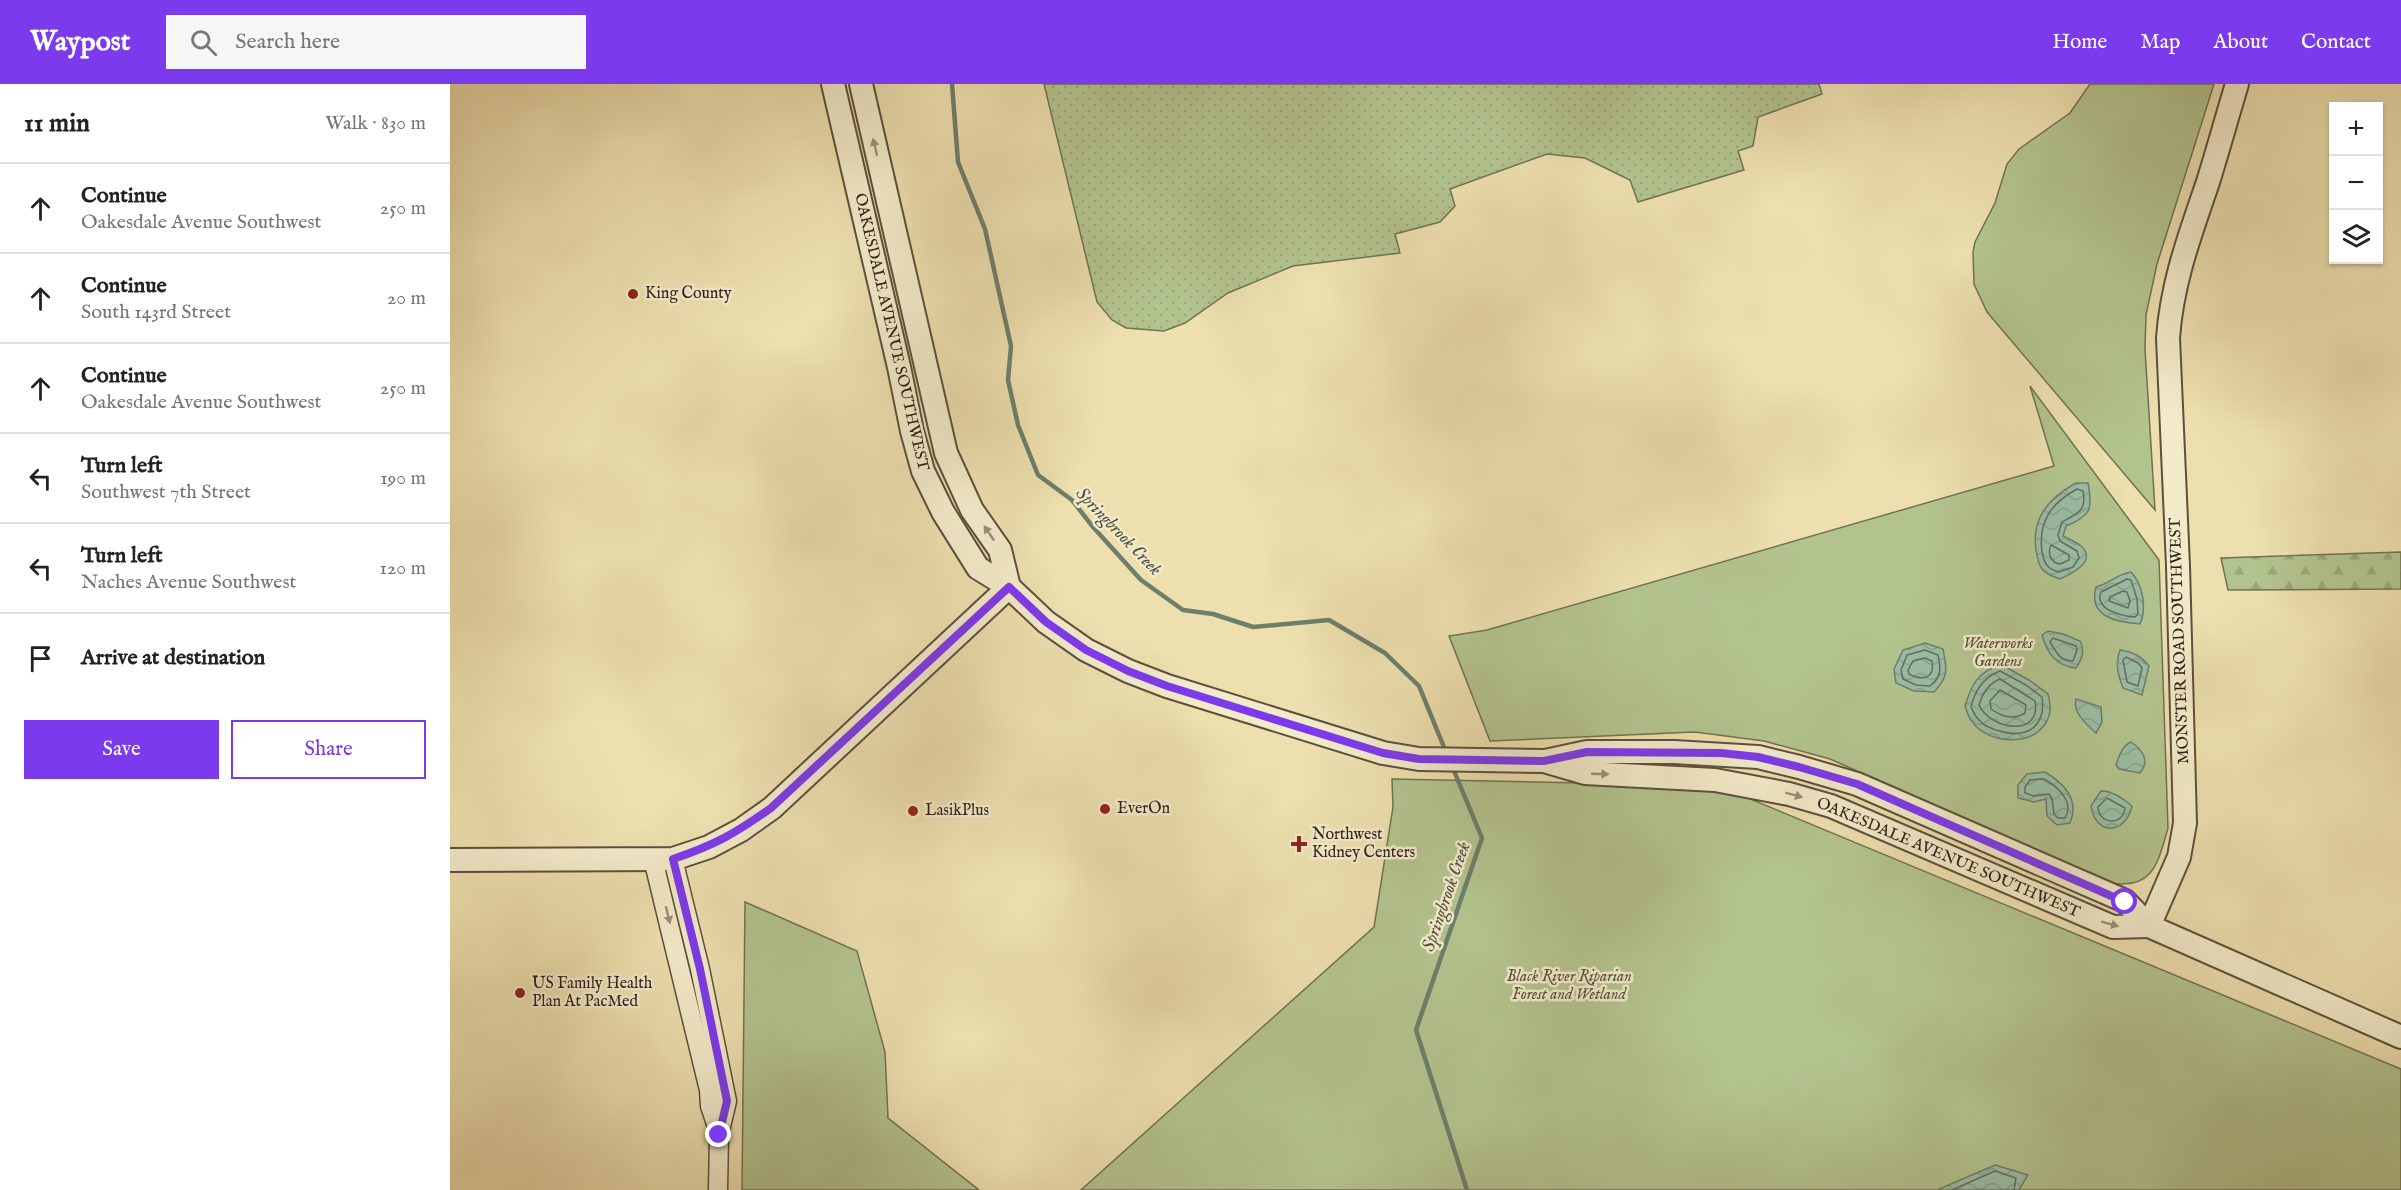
<!DOCTYPE html>
<html lang="en">
<head>
<meta charset="utf-8">
<style>
  :root { --surface:#fff; --page:#f6f6f6; --text:#222; --muted:#767676; --line:#e0e0e0; --accent:#7c3aed }
  body { margin:0; font-family:"IM FELL English",serif; background:var(--page); color:var(--text) }
  .controls { position:absolute; right:18px; top:18px; display:grid; overflow:hidden; border-radius:0px; box-shadow:0 2px 4px #0004 }
  .controls button { width:54px; height:54px; display:grid; place-items:center; padding:0; border:0; border-bottom:2px solid var(--line); background:var(--surface); color:var(--text); font:30px sans-serif }
  .stop { position:absolute; width:18px; height:18px; margin:-14px; border:4px solid #7c3aed; border-radius:50%; background:#fff }
  .stop.end { background:#7c3aed; border-color:#fff; box-shadow:0 2px 6px #0008 }
  .list { margin:0; padding:0; list-style:none }
  h2 { display:flex; justify-content:space-between; align-items:center; height:78px; margin:0; padding:0 24px; font-size:26px }
  h2 small { font-size:20px; font-weight:400; color:var(--muted) }
  .list li { display:grid; grid-template-columns:39px 1fr auto; gap:18px; align-items:center; box-sizing:border-box; height:90px; padding:0 24px; border-top:2px solid var(--line) }
  .list b { display:block; font-size:22px; white-space:nowrap }
  .list p { margin:0; font-size:20px; white-space:nowrap; color:var(--muted) }
  .list em { font-size:20px; font-style:normal; color:var(--muted) }
  .actions { display:flex; gap:12px; padding:18px 24px }
  .actions a { flex:1; padding:14px 0; border:2px solid var(--accent); border-radius:0px; text-align:center; font-size:21px; color:var(--accent) }
  .actions .main { background:var(--accent); color:#fff }
  .icon { flex:none; width:33px; height:33px; fill:none; stroke:currentColor; stroke-width:2; stroke-linecap:round; stroke-linejoin:round }
  .map { position:relative; flex:none; width:1951px; height:1106px; overflow:hidden }
  header { display:flex; align-items:center; gap:36px; box-sizing:border-box; height:84px; padding:0 30px; background:var(--accent); color:#fff }
  header strong { font-size:28px }
  nav { display:flex; gap:33px; margin-inline-start:auto; font-size:21px }
  .search { width:420px; height:54px; background:var(--page); display:flex; align-items:center; gap:15px; box-sizing:border-box; padding:0 21px; border-radius:0px; color:var(--muted); font-size:22px }
  main { display:flex }
  aside { flex:1; background:var(--surface) }
  .map>svg:first-child { display:block }
  .grass { fill:url(#grass-dots); stroke:#707252; stroke-width:1.5 }
  .forest { fill:url(#forest-firs); stroke:#707252; stroke-width:1.5 }
  .green { fill:#b3c38e; stroke:#707252; stroke-width:1.5 }
  .water { fill:url(#water-waves); stroke:#6e7e6b; stroke-width:1.5 }
  .lines { fill:none; stroke-linecap:round; stroke-linejoin:round }
  .shore { stroke:#636e5d; stroke-width:1.5 }
  .stream { stroke:#6e7e6b; stroke-width:4.5 }
  .minor-casing { stroke:#5c503c; stroke-width:21 }
  .tertiary-casing { stroke:#5c503c; stroke-width:26 }
  .minor { stroke:#f3eaca; stroke-width:18 }
  .tertiary { stroke:#f3eaca; stroke-width:22 }
  .oneway { fill:#998f79 }
  .route { stroke:#7c3aed; stroke-width:8 }
  .poi-dot { fill:#8f2418; stroke:#f3eaca; stroke-width:2 }
  .labels { text-anchor:middle; dominant-baseline:central; stroke-width:5; stroke-linejoin:round; paint-order:stroke }
  .poi-label { font-size:16px; fill:#2c2016; stroke:#f3eaca; text-anchor:start }
  .street-label { font-size:16px; fill:#2c2016; stroke:#f3eaca }
  .park-label { font-size:16px; font-style:italic; fill:#54513a; stroke:#f3eaca }
  .water-label { font-size:18px; font-style:italic; fill:#4d4f41; stroke:#f3eaca }
</style>
</head>
<body>
<header>
<strong>Waypost</strong>
<div class="search"><svg class="icon" aria-label="search" viewBox="0 0 24 24"><circle cx="10" cy="10" r="6"/><path d="M15 15l6 6"/></svg>Search here</div>
<nav><a>Home</a><a>Map</a><a>About</a><a>Contact</a></nav>
</header>
<main>
<aside>
<h2>11 min<small>Walk · 830 m</small></h2>
<ul class="list">
<li><svg class="icon" aria-label="ahead" viewBox="0 0 24 24"><path d="M12 20V5M6 11l6-6 6 6"/></svg><div><b>Continue</b><p>Oakesdale Avenue Southwest</p></div><em>250 m</em></li>
<li><svg class="icon" aria-label="ahead" viewBox="0 0 24 24"><path d="M12 20V5M6 11l6-6 6 6"/></svg><div><b>Continue</b><p>South 143rd Street</p></div><em>20 m</em></li>
<li><svg class="icon" aria-label="ahead" viewBox="0 0 24 24"><path d="M12 20V5M6 11l6-6 6 6"/></svg><div><b>Continue</b><p>Oakesdale Avenue Southwest</p></div><em>250 m</em></li>
<li><svg class="icon" aria-label="left" viewBox="0 0 24 24"><path d="M17 20v-9H6M10 6l-5 5 5 5"/></svg><div><b>Turn left</b><p>Southwest 7th Street</p></div><em>190 m</em></li>
<li><svg class="icon" aria-label="left" viewBox="0 0 24 24"><path d="M17 20v-9H6M10 6l-5 5 5 5"/></svg><div><b>Turn left</b><p>Naches Avenue Southwest</p></div><em>120 m</em></li>
<li><svg class="icon" aria-label="arrive" viewBox="0 0 24 24"><path d="M6 21V4h12l-3 4 3 4H6"/></svg><div><b>Arrive at destination</b></div></li>
</ul>
<div class="actions"><a class="main">Save</a><a>Share</a></div>
</aside>
<div class="map">
<svg width="1951" height="1106" viewBox="0 0 1951 1106">
  <defs>
    <pattern id="grass-dots" width="8" height="8" patternUnits="userSpaceOnUse" patternTransform="scale(1.5)"><rect width="8" height="8" fill="#b3c38e"/><path d="M2 2h.1M6 6h.1" fill="none" stroke="#9aa77a" stroke-width="1.8" stroke-linecap="round"/></pattern>
    <pattern id="forest-firs" width="22" height="20" patternUnits="userSpaceOnUse" patternTransform="scale(1.5)"><rect width="22" height="20" fill="#b3c38e"/><path d="M5 1l3.5 6h-7zM16 11l3.5 6h-7z" fill="#9aa77a"/></pattern>
    <pattern id="water-waves" width="16" height="10" patternUnits="userSpaceOnUse" patternTransform="scale(1.5)"><rect width="16" height="10" fill="#9abda4"/><path d="M0 5q4-4 8 0t8 0" fill="none" stroke="#85a28c"/></pattern>
  </defs>
  <rect width="100%" height="100%" fill="#eddfae"/>
  <filter id="stains"><feTurbulence type="fractalNoise" baseFrequency=".00333" numOctaves="4"/><feColorMatrix values="0 0 0 0 .2 0 0 0 0 .09 0 0 0 0 .02 0 0 0 .5 -.17"/></filter>
  <radialGradient id="worn" r=".72"><stop offset=".6" stop-color="#630" stop-opacity="0"/><stop offset="1" stop-color="#630" stop-opacity=".3"/></radialGradient>
  <polygon class="grass" points="594,0 1369,0 1372,10 1308,33 1303,62 1288,67 1294,86 1188,118 1180,96 1135,74 1097,70 1000,105 1005,122 990,138 945,150 950,169 843,182 778,209 735,239 714,247 676,244 662,236 647,218"/>
  <polygon class="forest" points="1951,468 1951,505 1778,506 1771,474"/>
  <g class="green">
    <polygon points="1640,0 1764,0 1707,180 1696,231 1695,265 1705,426 1537,228 1524,200 1523,168 1525,158 1545,119 1557,80 1569,65 1620,29"/>
    <path d="M1580,302L1709,476L1718,744C1708,778 1704,806 1660,799L1380,675L1314,657L1245,648L1040,657L999,552L1037,546L1604,382Z"/>
    <polygon points="942,695 1269,702 1951,985 1951,1106 631,1106 924,843 943,723"/>
    <polygon points="295,818 407,867 435,968 438,1034 529,1106 292,1106"/>
  </g>
  <g class="water">
    <path d="M1626,399H1638C1643,425 1641,432 1616,442L1613,452C1619,455 1626,458 1631,462C1648,477 1621,490 1610,495C1591,489 1589,484 1586,466C1581,434 1599,414 1626,399Z"/>
    <path d="M1681,488C1693,500 1697,525 1690,540C1666,538 1638,533 1646,503C1659,500 1669,489 1681,488Z"/>
    <path d="M1598,547L1613,550L1630,557C1635,567 1632,575 1626,584C1606,582 1597,569 1592,551Z"/>
    <path d="M1475,559L1493,565C1497,586 1499,592 1484,608L1464,607L1446,599L1444,585L1453,566Z"/>
    <path d="M1670,566C1683,568 1691,572 1699,582L1692,611L1673,604C1668,591 1665,580 1670,566Z"/>
    <path d="M1550,580L1579,596L1598,610C1599,615 1601,623 1600,628C1593,663 1542,663 1523,639C1519,635 1517,628 1515,622C1522,599 1527,590 1550,580Z"/>
    <path d="M1626,615L1651,623L1652,638L1646,649C1636,640 1622,628 1626,615Z"/>
    <path d="M1681,658C1693,666 1700,677 1690,689L1669,685L1666,681C1669,672 1672,662 1681,658Z"/>
    <path d="M1595,688C1615,700 1630,716 1620,739L1607,741L1597,732L1596,715L1584,718L1568,714V701L1577,690Z"/>
    <path d="M1651,707C1664,707 1673,715 1682,722C1675,752 1645,751 1641,722Z"/>
    <polygon points="1545,1081 1578,1091 1569,1106 1487,1106"/>
  </g>
  <g class="lines">
    <g class="shore">
      <path d="M1627,405L1633,407C1637,427 1627,430 1612,438L1608,451L1610,457L1627,467L1629,474L1623,483L1609,488C1597,485 1594,479 1592,468C1588,438 1601,419 1627,405Z"/>
      <path d="M1601,461L1619,471V476L1610,480C1601,479 1597,469 1601,461Z"/>
      <path d="M1677,495L1681,496L1687,515L1688,530L1685,533C1672,532 1644,526 1651,508Z"/>
      <polygon points="1673,507 1677,508 1680,517 1678,524 1659,517 1660,513"/>
      <path d="M1603,554L1626,562L1627,566L1623,577C1611,578 1606,568 1600,558Z"/>
      <path d="M1475,566L1488,571C1491,584 1492,593 1480,602L1466,601L1453,595L1451,586L1457,571Z"/>
      <polygon points="1676,573 1688,579 1692,584 1688,602 1677,598 1673,576"/>
      <path d="M1475,574L1482,577C1485,595 1473,597 1459,590L1458,586L1463,577Z"/>
      <path d="M1550,587L1576,601L1592,613C1596,641 1579,654 1553,648C1544,646 1534,643 1528,635C1525,632 1523,627 1521,623C1525,606 1534,593 1550,587Z"/>
      <path d="M1550,595L1585,617C1592,653 1541,647 1529,621C1532,610 1539,599 1550,595Z"/>
      <path d="M1550,606L1576,621L1575,629C1564,636 1552,633 1541,625L1540,617Z"/>
      <path d="M1594,695C1607,702 1625,718 1615,734H1608L1604,730L1602,715L1599,710L1584,712L1575,709V703L1580,696Z"/>
      <path d="M1657,714L1675,724C1673,742 1649,741 1648,723Z"/>
      <polyline points="1502,1106 1545,1087 1566,1094 1564,1106"/>
    </g>
    <g class="stream">
      <polyline points="502,0 508,78 535,145 561,262 558,296 568,341 588,391 622,416 643,443 691,496 733,526 763,530 803,543 879,536 935,569 969,602 996,668"/>
      <polyline points="1002,682 1032,754 966,946 1017,1106"/>
    </g>
    <defs>
      <g id="minor">
        <polyline points="203,775 259,1006 260,1022 269,1049"/>
        <polyline points="223,775 250,885 277,1017 269,1051 268,1106"/>
      </g>
      <g id="tertiary">
        <polyline points="383,0 449,283 462,347 473,387 493,428 528,484 559,503 596,538 636,566 678,587 717,602 933,669 969,675 1094,677 1135,689 1265,696 1339,710 1381,722 1663,843 1699,842"/>
        <polyline points="411,0 496,369 522,426 550,466 559,503"/>
        <polyline points="1095,677 1137,668 1224,668 1308,673 1349,683 1407,700 1675,817 1699,842 1951,953"/>
        <polyline points="0,776 223,775 259,763 291,746 322,724 559,503"/>
        <path d="M1699,842L1729,773L1735,739L1728,482L1718,254C1722,198 1740,151 1758,98C1768,66 1777,33 1787,0"/>
      </g>
    </defs>
    <use href="#minor" class="minor-casing"/>
    <use href="#tertiary" class="tertiary-casing"/>
    <use href="#minor" class="minor"/>
    <use href="#tertiary" class="tertiary"/>
  </g>
  <defs><path id="oneway-solid" d="M-6-.8H1V-3.2L6.5 0L1 3.2V.8H-6Z" transform="scale(1.5)"/></defs>
  <g class="oneway">
    <use href="#oneway-solid" transform="translate(425 63) rotate(-103)"/>
    <use href="#oneway-solid" transform="translate(539 449) rotate(-124)"/>
    <use href="#oneway-solid" transform="translate(1150 690) rotate(2)"/>
    <use href="#oneway-solid" transform="translate(1344 711) rotate(15)"/>
    <use href="#oneway-solid" transform="translate(218 831) rotate(76)"/>
    <use href="#oneway-solid" transform="translate(1660 840) rotate(15)"/>
  </g>
  <g class="lines">
    <path class="route" d="M269,1051L277,1017L250,885L223,775C265,761 286,749 321,724L559,503L596,538L636,566L678,587L717,602L933,669L969,675L1094,677L1137,668L1271,669L1308,673L1349,683L1407,700L1675,818"/>
  </g>
  <g class="poi-dot">
    <circle cx="183" cy="210" r="6"/>
    <circle cx="655" cy="725" r="6"/>
    <circle cx="463" cy="727" r="6"/>
    <path d="M846 751h6v6h6v6h-6v6h-6v-6h-6v-6h6z"/>
    <circle cx="70" cy="909" r="6"/>
  </g>
  <g class="labels">
    <g class="poi-label">
      <text x="195" y="210">King County</text>
      <text x="667" y="725">EverOn</text>
      <text x="475" y="727">LasikPlus</text>
      <text x="862" y="751">Northwest<tspan x="862" dy="18">Kidney Centers</tspan></text>
      <text x="82" y="900">US Family Health<tspan x="82" dy="18">Plan At PacMed</tspan></text>
    </g>
    <g class="street-label">
      <text transform="translate(441 248) rotate(77)">OAKESDALE AVENUE SOUTHWEST</text>
      <text transform="translate(1730 557) rotate(-92)">MONSTER ROAD SOUTHWEST</text>
      <text transform="translate(1498 774) rotate(23)">OAKESDALE AVENUE SOUTHWEST</text>
    </g>
    <g class="park-label">
      <text x="1548" y="560">Waterworks<tspan x="1548" dy="18">Gardens</tspan></text>
      <text x="1119" y="893">Black River Riparian<tspan x="1119" dy="18">Forest and Wetland</tspan></text>
    </g>
    <g class="water-label">
      <text transform="translate(668 448) rotate(46)">Springbrook Creek</text>
      <text transform="translate(997 813) rotate(-71)">Springbrook Creek</text>
    </g>
  </g>
  <rect width="100%" height="100%" filter="url(#stains)"/>
  <rect width="100%" height="100%" fill="url(#worn)"/>
</svg>
<div class="controls">
<button>+</button>
<button>−</button>
<button><svg class="icon" aria-label="layers" viewBox="0 0 24 24"><path d="M12 4l9 5-9 5-9-5zM3 14l9 5 9-5"/></svg></button>
</div>
<div class="stop" style="left:1675px;top:818px"></div>
<div class="stop end" style="left:269px;top:1051px"></div>
</div>
</main>
</body>
</html>
